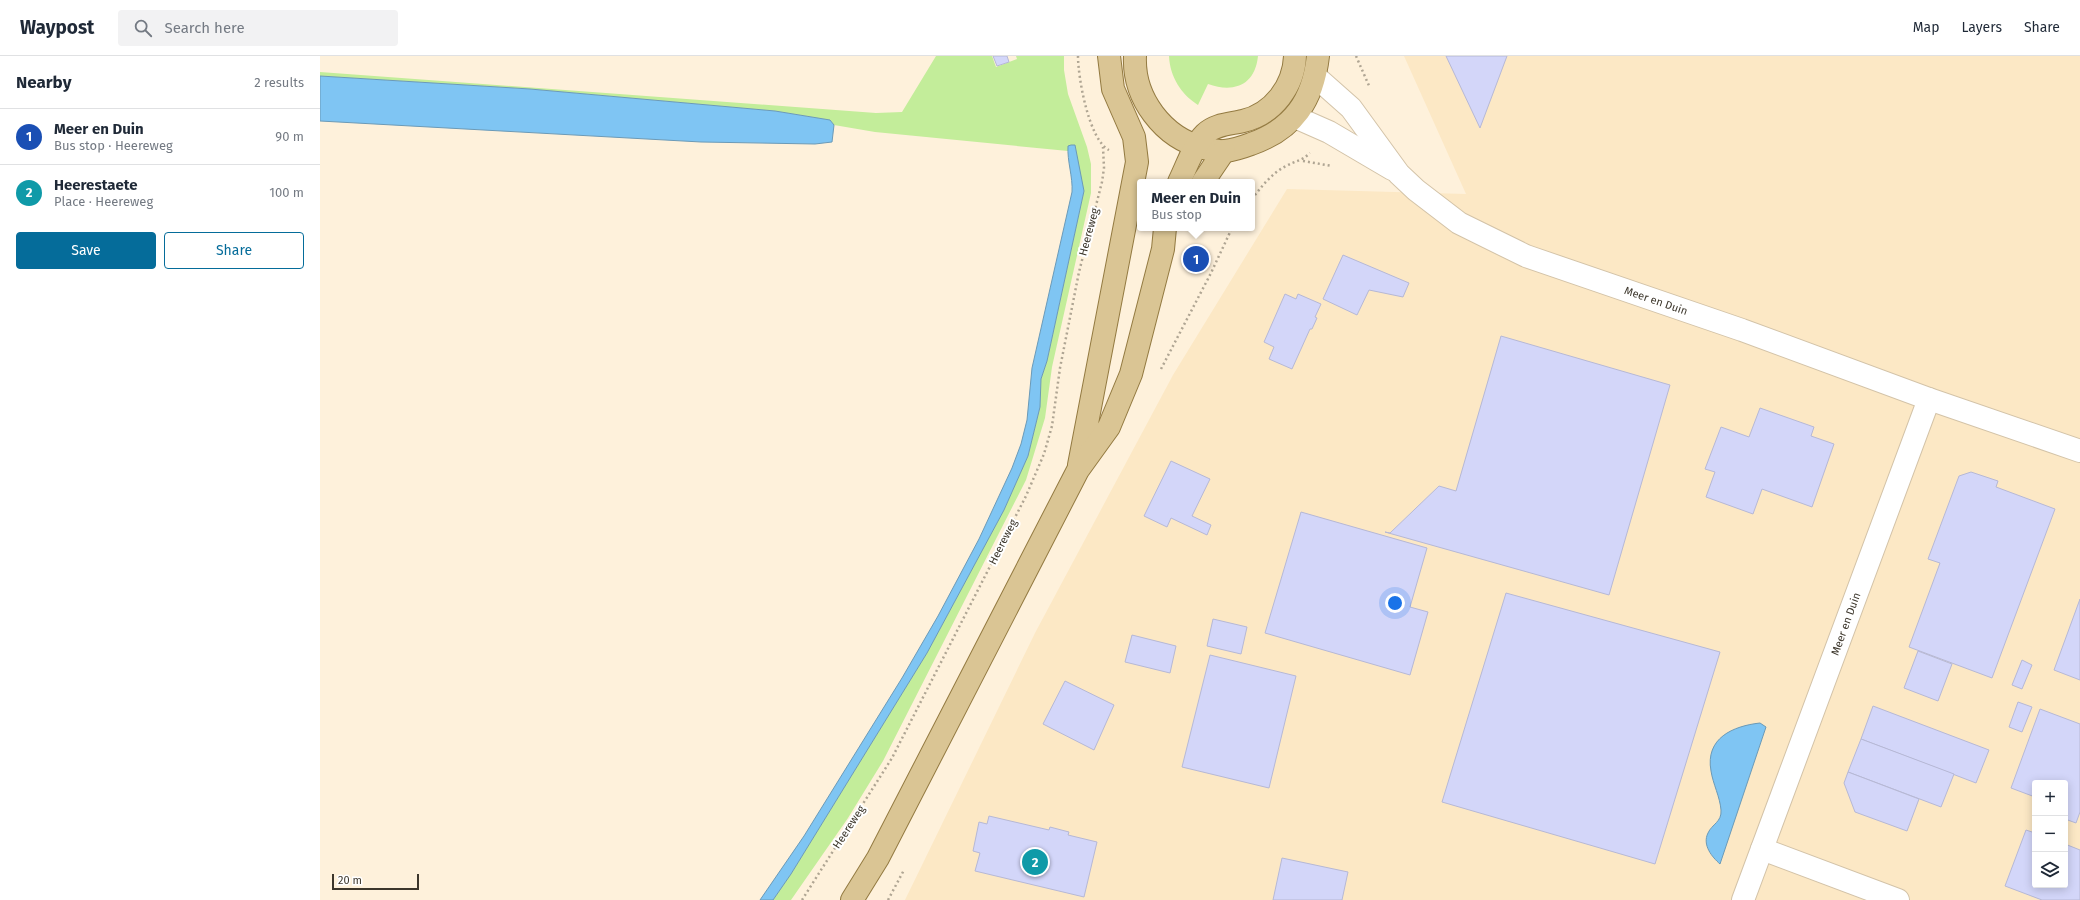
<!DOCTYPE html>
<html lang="en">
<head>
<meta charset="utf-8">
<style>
  :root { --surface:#fff; --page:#f2f2f3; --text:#1f2937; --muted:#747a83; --line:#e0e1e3; --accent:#056c9a }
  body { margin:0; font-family:"Fira Sans",sans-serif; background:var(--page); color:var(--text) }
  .controls { position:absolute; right:12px; bottom:12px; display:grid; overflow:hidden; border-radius:4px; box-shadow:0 2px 10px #0003 }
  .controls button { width:36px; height:36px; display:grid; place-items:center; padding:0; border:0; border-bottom:1px solid var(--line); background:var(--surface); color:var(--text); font:20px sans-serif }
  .scale { position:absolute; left:12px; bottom:10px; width:87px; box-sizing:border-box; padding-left:4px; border:2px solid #3c362b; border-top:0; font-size:11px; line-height:14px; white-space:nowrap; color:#3c362b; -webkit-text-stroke:3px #fff; paint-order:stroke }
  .you { position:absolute; left:1075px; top:547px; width:14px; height:14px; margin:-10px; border:3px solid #fff; border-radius:50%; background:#1a73e8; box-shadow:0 0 0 6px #1a73e833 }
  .badge { display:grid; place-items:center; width:26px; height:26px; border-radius:50%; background:var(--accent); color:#fff; font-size:13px; font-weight:700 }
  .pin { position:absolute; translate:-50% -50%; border:2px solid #fff; box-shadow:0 1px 4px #0006 }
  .popup { position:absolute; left:817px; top:123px; width:118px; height:52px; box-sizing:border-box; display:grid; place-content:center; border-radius:4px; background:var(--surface); filter:drop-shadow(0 1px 3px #0005); font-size:13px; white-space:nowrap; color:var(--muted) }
  .popup b { font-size:15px; color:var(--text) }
  .popup::after { content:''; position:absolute; left:50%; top:100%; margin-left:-8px; border:8px solid transparent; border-top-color:var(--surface) }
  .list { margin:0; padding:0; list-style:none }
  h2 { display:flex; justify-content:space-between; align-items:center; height:52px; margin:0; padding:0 16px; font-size:17px }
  h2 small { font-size:13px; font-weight:400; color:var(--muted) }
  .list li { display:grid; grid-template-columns:26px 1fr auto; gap:12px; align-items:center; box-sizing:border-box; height:56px; padding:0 16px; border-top:1px solid var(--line) }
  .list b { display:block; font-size:15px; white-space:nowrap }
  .list p { margin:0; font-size:13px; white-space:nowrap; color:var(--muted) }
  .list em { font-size:13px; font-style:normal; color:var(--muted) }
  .actions { display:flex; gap:8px; padding:12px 16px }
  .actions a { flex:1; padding:9px 0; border:1px solid var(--accent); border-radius:4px; text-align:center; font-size:14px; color:var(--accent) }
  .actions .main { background:var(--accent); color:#fff }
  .icon { flex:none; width:22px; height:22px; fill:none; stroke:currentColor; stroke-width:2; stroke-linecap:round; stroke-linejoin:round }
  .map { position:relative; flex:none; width:1760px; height:844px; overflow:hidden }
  header { display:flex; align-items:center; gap:24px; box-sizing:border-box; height:56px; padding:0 20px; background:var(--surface); border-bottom:1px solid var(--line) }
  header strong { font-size:19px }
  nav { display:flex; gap:22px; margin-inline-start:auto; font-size:14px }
  .search { width:280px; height:36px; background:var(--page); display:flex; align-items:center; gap:10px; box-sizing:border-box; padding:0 14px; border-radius:4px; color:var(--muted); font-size:15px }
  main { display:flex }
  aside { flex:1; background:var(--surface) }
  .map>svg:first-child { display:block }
  .built { fill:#fce8c5; fill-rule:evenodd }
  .green { fill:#c3ed9a }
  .water { fill:#7fc5f3; stroke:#6b9ab7 }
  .building { fill:#d3d6f9; stroke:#b6b8d5 }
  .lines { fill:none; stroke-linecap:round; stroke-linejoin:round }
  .minor-casing { stroke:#d3c3a8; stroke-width:24 }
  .primary-casing { stroke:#937a41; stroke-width:24 }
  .path { stroke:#afa593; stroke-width:2.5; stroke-dasharray:2 3; stroke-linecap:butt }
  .minor { stroke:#fff; stroke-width:22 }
  .primary { stroke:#dac594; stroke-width:22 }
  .labels { text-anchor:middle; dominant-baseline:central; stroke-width:4; stroke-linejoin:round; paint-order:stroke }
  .street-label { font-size:11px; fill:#3c362b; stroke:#fff }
</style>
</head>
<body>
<header>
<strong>Waypost</strong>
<div class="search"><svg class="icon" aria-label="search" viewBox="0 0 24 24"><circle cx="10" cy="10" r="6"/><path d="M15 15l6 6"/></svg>Search here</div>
<nav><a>Map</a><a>Layers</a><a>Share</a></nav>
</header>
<main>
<aside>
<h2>Nearby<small>2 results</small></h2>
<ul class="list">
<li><span class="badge" style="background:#1a4fb4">1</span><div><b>Meer en Duin</b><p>Bus stop · Heereweg</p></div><em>90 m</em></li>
<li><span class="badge" style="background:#0f9aa8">2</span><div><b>Heerestaete</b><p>Place · Heereweg</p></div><em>100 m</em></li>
</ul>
<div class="actions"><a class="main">Save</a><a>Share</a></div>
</aside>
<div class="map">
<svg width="1760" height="844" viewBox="0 0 1760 844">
  <rect width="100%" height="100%" fill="#fef1db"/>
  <path class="built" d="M1084,0H1760V844H585L715,577L853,319L967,133L1146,138ZM1715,727H1745V829H1715Z"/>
  <g class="green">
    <polygon points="616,0 672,0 676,11 697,3 696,0 744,0 744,14 748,38 767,91 771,108 771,137 732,311 725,362 706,424 563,705 528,762 471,844 453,844 471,818 607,597 684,454 708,400 720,351 721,323 727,305 764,135 748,90 748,95 555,76 514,69 510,64 455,55 210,33 0,20 0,16 556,57 582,56"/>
    <path d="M849,0H938C935,30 913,37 888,28L878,49C861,38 850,21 849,0Z"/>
  </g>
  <g class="water">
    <polygon points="0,20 210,33 455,55 510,64 514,69 512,86 495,88 381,86 0,65"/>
    <path d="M751,89H755L764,135L727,305L721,323L720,351L708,400L684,454L607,597L471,818L453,844H440L484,780L582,622L618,560L659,483L692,412L701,388L707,364L712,312L752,136C753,121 747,105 748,90Z"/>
    <path d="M1440,667L1446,671L1400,808C1392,801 1382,789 1388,777C1392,768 1402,766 1401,754C1400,741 1393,728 1391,715C1385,682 1413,670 1440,667Z"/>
  </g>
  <g class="building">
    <polygon points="673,0 687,0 689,6 677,10"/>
    <polygon points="1126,0 1187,0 1160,72"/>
    <polygon points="1023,199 1089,227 1083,241 1049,234 1037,259 1003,243"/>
    <polygon points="965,238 976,243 978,238 1001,248 995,261 997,262 992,273 990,273 972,313 949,303 954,291 944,286"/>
    <polygon points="1181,280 1350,329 1289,539 1065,476 1070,477 1119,430 1136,435"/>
    <polygon points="1440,352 1494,371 1491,380 1514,388 1492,451 1442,433 1433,458 1386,441 1395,416 1385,413 1401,371 1429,381"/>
    <polygon points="851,405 890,423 872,460 891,469 887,479 851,462 847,471 824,460"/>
    <polygon points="1651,416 1678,425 1676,431 1735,453 1672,622 1589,591 1620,507 1608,503 1639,420"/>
    <polygon points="981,456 1107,492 1090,551 1108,556 1090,619 945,577"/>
    <polygon points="1186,537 1400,596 1335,808 1122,746"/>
    <polygon points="1760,543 1760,624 1734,614"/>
    <polygon points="893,563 927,571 921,598 887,590"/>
    <polygon points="812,579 856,590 850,617 805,606"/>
    <polygon points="1598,595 1632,608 1618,645 1584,632"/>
    <polygon points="890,599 976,620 949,732 862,711"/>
    <polygon points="1702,604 1712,609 1702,633 1692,629"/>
    <polygon points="745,625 794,649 774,694 723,668"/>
    <polygon points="1698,646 1712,651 1702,676 1689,671"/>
    <polygon points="1553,650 1669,694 1656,727 1541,683"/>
    <polygon points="1720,653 1760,668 1760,756 1756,767 1745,763 1745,727 1715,727 1715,741 1691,732"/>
    <polygon points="1541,683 1634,718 1621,751 1528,716"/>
    <polygon points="1528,716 1599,743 1587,775 1535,756 1524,727"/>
    <polygon points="669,760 729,774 730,771 749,776 748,779 777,786 764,841 655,815 660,797 653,795 659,766 667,768"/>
    <polygon points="1706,774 1715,777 1715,829 1745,829 1745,788 1760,794 1760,844 1722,844 1685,830"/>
    <polygon points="962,802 1028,816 1022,844 953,844"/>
  </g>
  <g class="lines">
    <defs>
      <g id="minor">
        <polyline points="996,21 1031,52 1079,118 1096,134 1139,167 1206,200 1422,274 1609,343 1760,395"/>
        <polyline points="975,61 1009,76 1072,113"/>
        <polyline points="1442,793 1578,844"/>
        <polyline points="1423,844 1609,343"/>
      </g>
      <g id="primary">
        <path d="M815,0C813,42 843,82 884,92C891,93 899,96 905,95C914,94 923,91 931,88C974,73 993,44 998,0"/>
        <path d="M859,126C867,110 873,90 885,78C895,68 911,68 923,65C953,58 974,30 975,0"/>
        <polyline points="883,126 904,95"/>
        <polyline points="759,409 817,106 814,81 793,33 789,0"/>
        <polyline points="532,844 558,802 758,414 789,371 811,318 843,193 845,172"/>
      </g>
    </defs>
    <use href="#minor" class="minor-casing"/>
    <use href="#primary" class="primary-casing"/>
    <g class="path">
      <path d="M758,0C758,22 769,84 789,94"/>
      <polyline points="1036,0 1050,32"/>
      <polyline points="983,105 1012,110"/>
      <path d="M932,143C941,131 952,117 966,110C975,105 982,105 990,97"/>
      <polyline points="841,313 891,217 912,172"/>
      <polyline points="482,844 572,702 706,440 724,398 732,370 740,312 759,216 782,126 784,112 783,91"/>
      <polyline points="568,844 584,814"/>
    </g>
    <use href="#minor" class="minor"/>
    <use href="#primary" class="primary"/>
  </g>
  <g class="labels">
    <g class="street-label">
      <text transform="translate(769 176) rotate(-75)">Heereweg</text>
      <text transform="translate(1336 245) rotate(19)">Meer en Duin</text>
      <text transform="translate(683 486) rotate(-63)">Heereweg</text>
      <text transform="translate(1526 568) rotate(-70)">Meer en Duin</text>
      <text transform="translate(529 771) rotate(-57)">Heereweg</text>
    </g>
  </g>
</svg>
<div class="controls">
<button>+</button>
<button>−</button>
<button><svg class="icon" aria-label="layers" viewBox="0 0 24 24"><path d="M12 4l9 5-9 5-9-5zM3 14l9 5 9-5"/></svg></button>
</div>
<div class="scale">20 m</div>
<div class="you"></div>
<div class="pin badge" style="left:876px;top:203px;background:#1a4fb4">1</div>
<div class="popup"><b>Meer en Duin</b>Bus stop</div>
<div class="pin badge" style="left:715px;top:806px;background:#0f9aa8">2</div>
</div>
</main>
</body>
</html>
